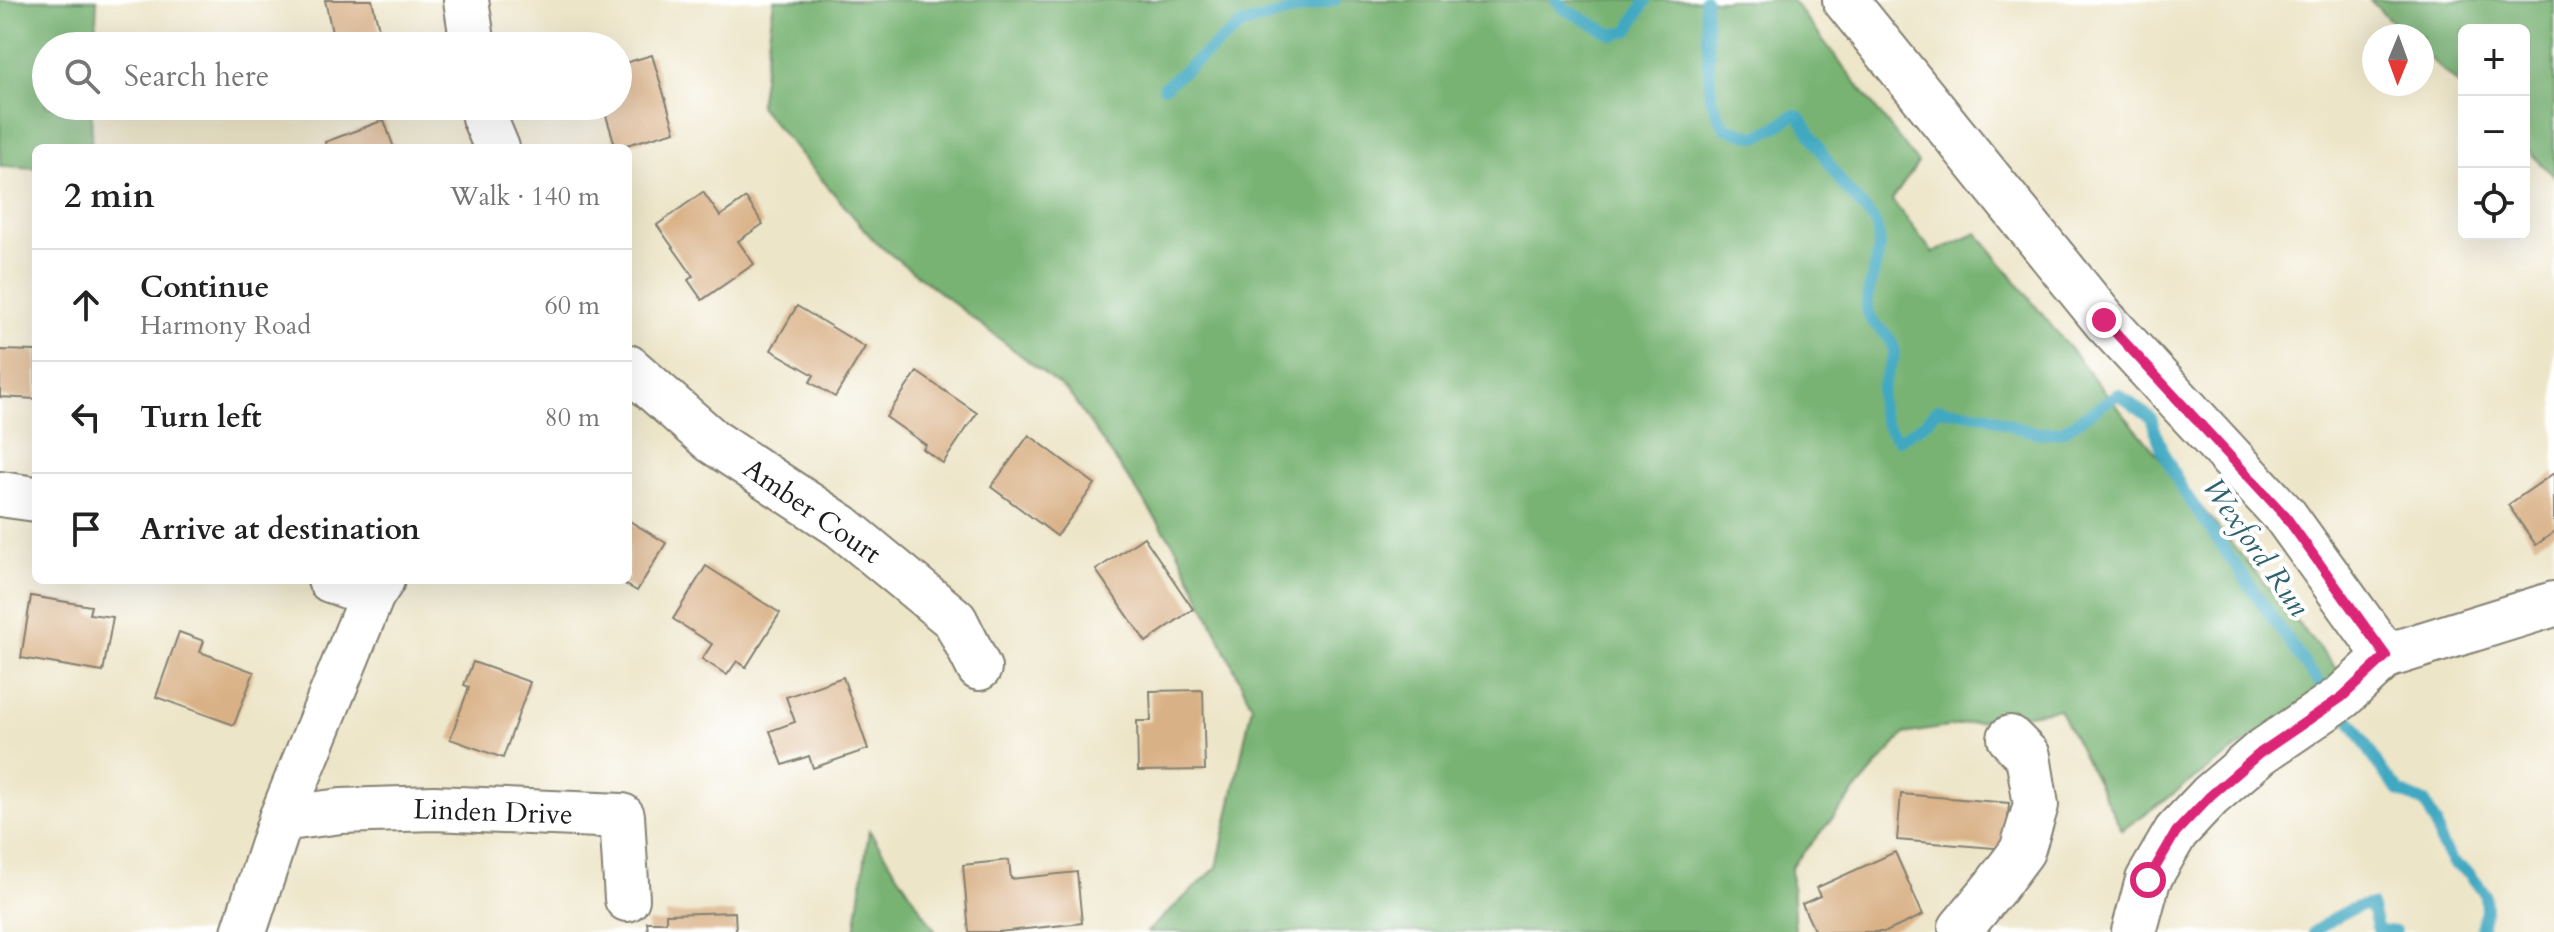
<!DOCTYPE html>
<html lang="en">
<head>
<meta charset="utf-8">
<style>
  :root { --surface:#fff; --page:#f2f2f2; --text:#222; --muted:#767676; --line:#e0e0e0 }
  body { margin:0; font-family:Cardo,serif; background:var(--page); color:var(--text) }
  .controls { position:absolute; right:24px; top:24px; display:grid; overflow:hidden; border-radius:12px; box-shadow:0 8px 32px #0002 }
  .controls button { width:72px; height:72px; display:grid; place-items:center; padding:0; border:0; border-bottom:2px solid var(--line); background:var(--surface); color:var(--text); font:40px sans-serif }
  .compass { position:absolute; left:2362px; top:24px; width:72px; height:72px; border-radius:50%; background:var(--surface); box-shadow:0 8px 32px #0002; rotate:181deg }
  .stop { position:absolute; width:24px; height:24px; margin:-18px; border:6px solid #db2777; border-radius:50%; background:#fff }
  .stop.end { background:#db2777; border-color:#fff; box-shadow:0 2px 8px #0008 }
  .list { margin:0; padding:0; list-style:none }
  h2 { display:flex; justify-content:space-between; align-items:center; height:104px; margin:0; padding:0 32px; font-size:34px }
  h2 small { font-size:26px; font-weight:400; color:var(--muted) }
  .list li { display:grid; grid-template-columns:52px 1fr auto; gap:24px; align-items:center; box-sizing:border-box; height:112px; padding:0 32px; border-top:2px solid var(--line) }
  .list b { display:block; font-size:30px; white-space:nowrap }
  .list p { margin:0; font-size:26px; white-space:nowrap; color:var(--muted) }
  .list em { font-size:26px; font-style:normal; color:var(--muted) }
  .icon { flex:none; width:44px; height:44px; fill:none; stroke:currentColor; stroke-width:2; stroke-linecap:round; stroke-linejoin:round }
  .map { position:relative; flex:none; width:2554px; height:932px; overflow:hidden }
  .search { position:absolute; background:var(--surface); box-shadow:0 8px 32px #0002; left:32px; top:32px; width:600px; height:88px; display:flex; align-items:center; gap:20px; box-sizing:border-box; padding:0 28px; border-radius:44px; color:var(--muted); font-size:30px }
  .panel { position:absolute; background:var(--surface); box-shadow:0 8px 32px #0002; left:32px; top:144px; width:600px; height:440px; border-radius:12px }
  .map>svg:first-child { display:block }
  .forest { fill:#78b373; stroke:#4a6848; stroke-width:2 }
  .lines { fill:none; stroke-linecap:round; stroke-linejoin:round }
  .stream { stroke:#40a8c1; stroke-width:12 }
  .building { fill:#d9b186 }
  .minor-casing { stroke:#848072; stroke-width:48 }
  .minor { stroke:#fff; stroke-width:44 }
  .route { stroke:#db2777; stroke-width:10 }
  .labels { text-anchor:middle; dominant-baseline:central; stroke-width:8; stroke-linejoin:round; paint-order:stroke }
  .street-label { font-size:28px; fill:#1c1c1c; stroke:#fff }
  .water-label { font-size:30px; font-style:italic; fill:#2e626e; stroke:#fff }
</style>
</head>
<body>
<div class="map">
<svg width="2554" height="932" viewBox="0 0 2554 932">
  <rect width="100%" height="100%" fill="#fff"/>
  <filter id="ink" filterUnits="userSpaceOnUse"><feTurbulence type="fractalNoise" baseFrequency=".0125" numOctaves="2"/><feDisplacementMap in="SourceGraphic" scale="16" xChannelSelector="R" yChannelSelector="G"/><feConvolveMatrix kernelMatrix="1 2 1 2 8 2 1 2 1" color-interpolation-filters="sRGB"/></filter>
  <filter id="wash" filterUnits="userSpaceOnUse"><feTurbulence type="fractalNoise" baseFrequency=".006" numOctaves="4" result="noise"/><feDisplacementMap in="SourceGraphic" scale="32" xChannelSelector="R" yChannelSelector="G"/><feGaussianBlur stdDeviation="1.8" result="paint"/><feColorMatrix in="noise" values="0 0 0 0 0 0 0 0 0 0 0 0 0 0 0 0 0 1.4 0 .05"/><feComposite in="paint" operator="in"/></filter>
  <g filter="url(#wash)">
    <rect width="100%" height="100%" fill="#ede5c8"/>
    <g class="forest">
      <polygon points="0,0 97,0 95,46 46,46 46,106 92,106 91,148 36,148 36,168 0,166"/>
      <polygon points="774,0 1792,0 1918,163 1892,200 1933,253 1977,233 2099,385 2344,678 2258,734 2122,830 2059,709 1904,734 1791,867 1795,932 1147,932 1217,867 1252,706 1177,549 1068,392 876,243 759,106"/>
      <polygon points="2370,0 2554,0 2554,176 2524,147 2524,30 2464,30 2464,90 2422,51 2422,36 2406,36"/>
      <polygon points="869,830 936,932 855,932"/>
    </g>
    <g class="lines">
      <g class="stream">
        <polyline points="1556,0 1565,9 1613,35 1628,31 1646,0"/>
        <path d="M1705,0L1711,99L1725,128L1757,137L1776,127L1794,115L1800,117C1814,140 1828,163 1843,185C1852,196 1873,216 1877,228C1885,255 1867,280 1867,306C1867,328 1891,328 1894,351C1895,359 1890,367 1887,374C1876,400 1878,421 1899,440L1927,422L1937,409L1986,415L2018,428L2040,433L2063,431L2118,394L2151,418L2162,450L2182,489L2309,670L2355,727L2382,771L2400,792L2425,803L2436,824L2441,844L2453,863L2468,872L2485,894L2486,910L2481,929L2483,932"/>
        <polyline points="1164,87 1241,25 1335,0"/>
        <path d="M2314,932C2330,921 2351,905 2371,905L2378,930L2396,932"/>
      </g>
    </g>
    <g id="blocks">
      <g class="building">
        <polygon points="325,0 372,0 383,46 335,46"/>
        <polygon points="652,55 675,131 616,148 603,106 618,106 618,65"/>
        <polygon points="384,120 394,148 327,148 325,142"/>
        <polygon points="703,192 720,216 746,198 763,224 738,241 754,264 702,300 688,280 693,276 657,225"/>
        <polygon points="797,306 865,347 835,397 810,382 814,375 771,350"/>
        <polygon points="0,350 36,351 36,399 0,397"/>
        <polygon points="917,372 977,413 943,463 923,449 926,445 886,417"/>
        <polygon points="1029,435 1095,484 1057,536 991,487"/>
        <polygon points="2554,473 2554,532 2536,545 2508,505"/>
        <polygon points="628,520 666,543 637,591 618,580 628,580"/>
        <polygon points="1144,537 1193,609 1146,642 1096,570"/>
        <polygon points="706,566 780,613 746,667 737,661 727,675 702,659 712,644 673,619"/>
        <polygon points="31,596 91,606 89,614 113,617 103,672 21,658"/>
        <polygon points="179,632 204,641 200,652 254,672 234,725 156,697"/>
        <polygon points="473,662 530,682 503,758 450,739 469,687 464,685"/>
        <polygon points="843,677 868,749 813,768 809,756 783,765 770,731 795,722 786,697"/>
        <polygon points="1203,690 1205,770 1138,771 1137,721 1151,721 1150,691"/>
        <polygon points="1901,794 2009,803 2006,849 1897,840"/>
        <polygon points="1895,852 1923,915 1886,932 1815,932 1802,904 1820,896 1816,888"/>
        <polygon points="1009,860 1011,879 1077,872 1082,923 998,932 969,932 963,865"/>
        <polygon points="735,912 736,932 648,932 647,922 666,922 666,914"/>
      </g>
    </g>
  </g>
  <g filter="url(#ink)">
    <use href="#blocks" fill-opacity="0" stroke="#848072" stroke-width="2"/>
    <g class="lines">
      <defs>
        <g id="minor">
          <polyline points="466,0 473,46"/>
          <polyline points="1845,0 2104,320 2286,517 2386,656"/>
          <polyline points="482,106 484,117 497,148"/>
          <polyline points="628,367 712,441 841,526 955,620 979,668"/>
          <polyline points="0,494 36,499"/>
          <polyline points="330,580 372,595"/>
          <polyline points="281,819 372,595 382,580"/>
          <polyline points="244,932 281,819 341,811 434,808 622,816 627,899"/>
          <polyline points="1962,932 1961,928 1995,887 2022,851 2036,805 2028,756 2010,738"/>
          <polyline points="2134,932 2148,880 2176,832 2210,796 2260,753 2342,697 2386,656 2554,604"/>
        </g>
      </defs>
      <use href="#minor" class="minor-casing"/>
      <use href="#minor" class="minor"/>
    </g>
  </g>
  <g class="lines" filter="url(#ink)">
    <polyline class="route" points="2104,320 2286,517 2386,656 2342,697 2260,753 2210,796 2176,832 2148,880"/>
  </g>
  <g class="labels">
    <g class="street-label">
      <text transform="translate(812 511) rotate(35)">Amber Court</text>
      <text transform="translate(493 812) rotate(2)">Linden Drive</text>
    </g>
    <g class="water-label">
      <text transform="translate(2256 547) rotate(55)">Wexford Run</text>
    </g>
  </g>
</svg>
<div class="controls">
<button>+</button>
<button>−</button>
<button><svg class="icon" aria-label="locate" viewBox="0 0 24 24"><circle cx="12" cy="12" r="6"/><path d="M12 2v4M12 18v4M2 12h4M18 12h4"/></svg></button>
</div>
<svg class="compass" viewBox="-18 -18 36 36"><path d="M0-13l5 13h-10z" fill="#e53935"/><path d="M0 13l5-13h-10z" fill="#767676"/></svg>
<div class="stop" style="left:2148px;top:880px"></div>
<div class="stop end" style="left:2104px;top:320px"></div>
<div class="search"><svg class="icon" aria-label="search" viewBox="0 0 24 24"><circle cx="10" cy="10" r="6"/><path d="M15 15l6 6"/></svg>Search here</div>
<section class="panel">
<h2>2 min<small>Walk · 140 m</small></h2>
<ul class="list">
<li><svg class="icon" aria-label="ahead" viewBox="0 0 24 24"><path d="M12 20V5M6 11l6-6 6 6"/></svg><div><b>Continue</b><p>Harmony Road</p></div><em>60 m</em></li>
<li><svg class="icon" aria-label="left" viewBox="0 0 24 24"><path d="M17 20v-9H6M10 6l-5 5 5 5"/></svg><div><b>Turn left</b></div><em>80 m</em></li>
<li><svg class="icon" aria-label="arrive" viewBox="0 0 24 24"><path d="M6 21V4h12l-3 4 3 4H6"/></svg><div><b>Arrive at destination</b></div></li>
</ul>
</section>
</div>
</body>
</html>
